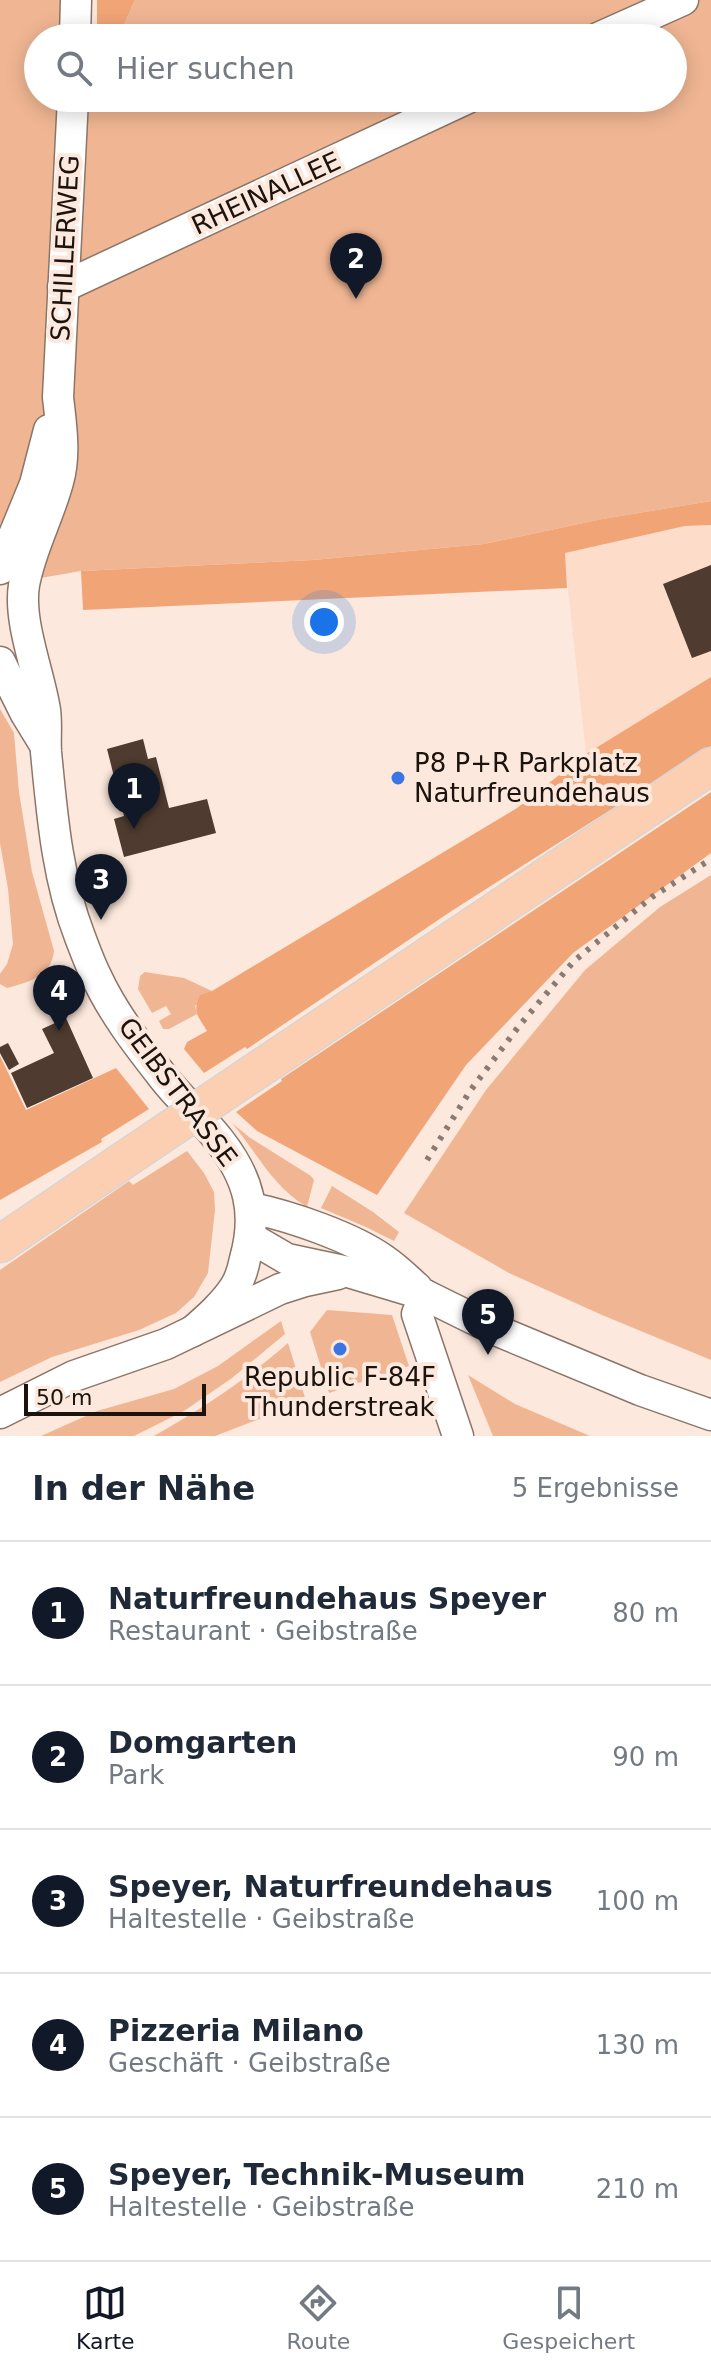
<!DOCTYPE html>
<html lang="de">
<head>
<meta charset="utf-8">
<style>
  :root { --surface:#fff; --page:#f2f2f3; --text:#1f2937; --muted:#747a83; --line:#e0e1e3; --accent:#111827 }
  body { margin:0; font-family:"DejaVu Sans",sans-serif; background:var(--page); color:var(--text) }
  .scale { position:absolute; left:24px; bottom:20px; width:182px; box-sizing:border-box; padding-left:8px; border:4px solid #1b130e; border-top:0; font-size:22px; line-height:28px; white-space:nowrap; color:#1b130e; -webkit-text-stroke:6px #fce8dc; paint-order:stroke }
  .you { position:absolute; left:324px; top:622px; width:28px; height:28px; margin:-20px; border:6px solid #fff; border-radius:50%; background:#1a73e8; box-shadow:0 0 0 12px #1a73e833 }
  .badge { display:grid; place-items:center; width:52px; height:52px; border-radius:50%; background:var(--accent); color:#fff; font-size:26px; font-weight:700 }
  .pin { position:absolute; translate:-50% -66px; filter:drop-shadow(0 2px 4px #0008) }
  .pin::after { content:''; position:absolute; top:42px; width:28px; height:24px; background:inherit; clip-path:polygon(0 0,100% 0,50% 100%) }
  .list { margin:0; padding:0; list-style:none }
  h2 { display:flex; justify-content:space-between; align-items:center; height:104px; margin:0; padding:0 32px; font-size:34px }
  h2 small { font-size:26px; font-weight:400; color:var(--muted) }
  .list li { display:grid; grid-template-columns:52px 1fr auto; gap:24px; align-items:center; box-sizing:border-box; height:144px; padding:0 32px; border-top:2px solid var(--line) }
  .list b { display:block; font-size:30px; white-space:nowrap }
  .list p { margin:0; font-size:26px; white-space:nowrap; color:var(--muted) }
  .list em { font-size:26px; font-style:normal; color:var(--muted) }
  .icon { flex:none; width:44px; height:44px; fill:none; stroke:currentColor; stroke-width:2; stroke-linecap:round; stroke-linejoin:round }
  .map { position:relative; flex:none; width:711px; height:1436px; overflow:hidden }
  .search { position:absolute; background:var(--surface); box-shadow:0 4px 20px #0003; left:24px; right:24px; top:24px; height:88px; display:flex; align-items:center; gap:20px; box-sizing:border-box; padding:0 28px; border-radius:44px; color:var(--muted); font-size:30px }
  .sheet { height:824px; background:var(--surface) }
  nav { display:flex; justify-content:space-around; align-items:center; box-sizing:border-box; height:112px; border-top:2px solid var(--line); background:var(--surface); font-size:22px; color:var(--muted) }
  nav a { display:grid; justify-items:center; gap:4px }
  nav .on { color:var(--accent) }
  .map>svg:first-child { display:block }
  .built { fill:#fdddca }
  .green { fill:#f0b693 }
  .forest { fill:#f1a577 }
  .building { fill:#4f3b30 }
  .lines { fill:none; stroke-linecap:round; stroke-linejoin:round }
  .minor-casing { stroke:#8c7568; stroke-width:33 }
  .major-casing { stroke:#d6d5d4; stroke-width:39 }
  .minor { stroke:#fff; stroke-width:30 }
  .major { stroke:#fccfb3; stroke-width:36 }
  .rail { stroke:#897b73; stroke-width:6; stroke-dasharray:4 8; stroke-linecap:butt }
  .major-bridge-casing { stroke:#d6d5d4; stroke-width:39; stroke-linecap:butt }
  .major-bridge { stroke:#fccfb3; stroke-width:36 }
  .poi-dot { fill:#3b74e3; stroke:#fce8dc; stroke-width:3 }
  .labels { text-anchor:middle; dominant-baseline:central; stroke-width:8; stroke-linejoin:round; paint-order:stroke }
  .street-label { font-size:26px; fill:#1b130e; stroke:#fce8dc }
  .poi-label { font-size:26px; fill:#1b130e; stroke:#fce8dc; text-anchor:start }
</style>
</head>
<body>
<div class="map">
<svg width="711" height="1436" viewBox="0 0 711 1436">
  <rect width="100%" height="100%" fill="#fce8dc"/>
  <polygon class="built" points="711,525 711,677 586,754 564,553 685,526"/>
  <g class="green">
    <polygon points="0,0 61,0 62,38 38,38 38,98 673,98 673,38 118,38 135,0 711,0 711,501 602,519 484,544 313,560 81,571 0,585"/>
    <path d="M0,709L14,733L19,792L32,872L54,951C51,977 29,982 7,988L0,984V974L7,964L13,944L8,889L0,843Z"/>
    <polygon points="711,875 711,1360 602,1315 509,1273 404,1213 486,1090 585,970 660,907"/>
    <polygon points="145,972 184,978 212,991 195,1006 197,1014 169,1029 163,1029 159,1021 171,1014 166,1006 152,1013 138,989 140,976"/>
    <path d="M232,1123L249,1137L311,1176L314,1180L307,1207C273,1187 257,1153 232,1123Z"/>
    <polygon points="187,1151 204,1173 214,1192 215,1210 208,1273 194,1297 176,1313 139,1330 52,1357 0,1382 0,1270 129,1181 133,1185"/>
    <polygon points="332,1186 373,1212 399,1232 394,1241 366,1227 321,1208"/>
    <polygon points="327,1310 392,1315 409,1366 329,1393 310,1332"/>
    <polygon points="281,1321 285,1334 232,1378 184,1411 134,1436 41,1436 97,1411 174,1389 218,1366"/>
    <path d="M288,1343L306,1401L215,1436H154C202,1409 247,1379 288,1343Z"/>
    <polygon points="468,1375 515,1404 590,1436 493,1436"/>
  </g>
  <g class="forest">
    <polygon points="97,0 135,0 118,38 97,38"/>
    <polygon points="711,501 711,525 685,526 565,553 567,588 83,610 81,571 313,560 484,544 602,519"/>
    <path d="M711,677V746L450,912L247,1049L245,1047L204,1073L184,1049L187,1042L207,1031C198,1016 192,1012 200,995L212,991L517,808L586,754Z"/>
    <polygon points="711,792 711,853 573,953 466,1065 377,1195 257,1131 236,1112 282,1081 281,1079"/>
    <polygon points="0,1056 26,1110 116,1068 149,1109 101,1139 102,1142 0,1200"/>
  </g>
  <g class="building">
    <polygon points="711,565 711,651 692,658 663,584"/>
    <polygon points="143,739 148,759 156,757 169,808 207,799 216,833 124,857 114,819 124,816 107,749"/>
    <polygon points="66,1018 93,1078 27,1108 11,1073 54,1053 42,1029"/>
    <polygon points="8,1043 19,1064 9,1070 0,1053 0,1047"/>
  </g>
  <g class="lines">
    <defs>
      <g id="minor">
        <polyline points="75,38 76,0"/>
        <polyline points="598,38 683,0"/>
        <path d="M73,98L58,397C61,425 66,454 58,482C49,516 30,550 24,585C18,622 39,672 45,710C47,724 45,738 46,752C52,814 57,878 80,937C85,950 90,964 96,976C113,1013 138,1045 163,1077C180,1099 202,1118 219,1140C249,1178 258,1213 245,1259C243,1269 240,1279 235,1287C224,1304 208,1318 193,1331"/>
        <polyline points="63,287 468,98"/>
        <polyline points="0,569 35,484 49,430"/>
        <polyline points="0,662 26,714 45,745"/>
        <path d="M251,1208C290,1216 352,1237 384,1260C396,1268 407,1279 417,1288"/>
        <polyline points="251,1238 287,1259 348,1272 425,1295 498,1331 640,1390 711,1415"/>
        <polyline points="425,1295 417,1314 458,1436"/>
        <polyline points="0,1413 74,1376 166,1344 280,1289 305,1281 338,1274"/>
      </g>
      <g id="major">
        <polyline points="265,1065 711,766"/>
        <polyline points="0,1244 118,1164"/>
      </g>
    </defs>
    <use href="#minor" class="minor-casing"/>
    <use href="#major" class="major-casing"/>
    <use href="#minor" class="minor"/>
    <use href="#major" class="major"/>
    <polyline class="rail" points="427,1160 470,1091 519,1026 574,961 652,897 711,859"/>
    <defs>
      <polyline id="major-bridge" points="118,1164 265,1065"/>
    </defs>
    <use href="#major-bridge" class="major-bridge-casing"/>
    <use href="#major-bridge" class="major-bridge"/>
  </g>
  <g class="poi-dot">
    <circle cx="398" cy="778" r="8"/>
    <circle cx="340" cy="1349" r="8"/>
  </g>
  <g class="labels">
    <g class="street-label">
      <text transform="translate(266 193) rotate(-25)">RHEINALLEE</text>
      <text transform="translate(65 248) rotate(-87)">SCHILLERWEG</text>
      <text transform="translate(178 1092) rotate(53)">GEIBSTRASSE</text>
    </g>
    <g class="poi-label">
      <text x="414" y="763">P8 P+R Parkplatz<tspan x="414" dy="30">Naturfreundehaus</tspan></text>
      <text x="340" y="1377" text-anchor="middle">Republic F-84F<tspan x="340" dy="30">Thunderstreak</tspan></text>
    </g>
  </g>
</svg>
<div class="scale">50 m</div>
<div class="you"></div>
<div class="pin badge" style="left:134px;top:829px">1</div>
<div class="pin badge" style="left:356px;top:299px">2</div>
<div class="pin badge" style="left:101px;top:920px">3</div>
<div class="pin badge" style="left:59px;top:1031px">4</div>
<div class="pin badge" style="left:488px;top:1355px">5</div>
<div class="search"><svg class="icon" aria-label="search" viewBox="0 0 24 24"><circle cx="10" cy="10" r="6"/><path d="M15 15l6 6"/></svg>Hier suchen</div>
</div>
<section class="sheet">
<h2>In der Nähe<small>5 Ergebnisse</small></h2>
<ul class="list">
<li><span class="badge">1</span><div><b>Naturfreundehaus Speyer</b><p>Restaurant · Geibstraße</p></div><em>80 m</em></li>
<li><span class="badge">2</span><div><b>Domgarten</b><p>Park</p></div><em>90 m</em></li>
<li><span class="badge">3</span><div><b>Speyer, Naturfreundehaus</b><p>Haltestelle · Geibstraße</p></div><em>100 m</em></li>
<li><span class="badge">4</span><div><b>Pizzeria Milano</b><p>Geschäft · Geibstraße</p></div><em>130 m</em></li>
<li><span class="badge">5</span><div><b>Speyer, Technik-Museum</b><p>Haltestelle · Geibstraße</p></div><em>210 m</em></li>
</ul>
</section>
<nav>
<a class="on"><svg class="icon" aria-label="map" viewBox="0 0 24 24"><path d="M3 6l6-2 6 2 6-2v14l-6 2-6-2-6 2zM9 4v14M15 6v14"/></svg>Karte</a>
<a><svg class="icon" aria-label="directions" viewBox="0 0 24 24"><path d="M12 3l9 9-9 9-9-9zM9 14v-3h6M13 9l2 2-2 2"/></svg>Route</a>
<a><svg class="icon" aria-label="saved" viewBox="0 0 24 24"><path d="M7 4h10v16l-5-4-5 4z"/></svg>Gespeichert</a>
</nav>
</body>
</html>
